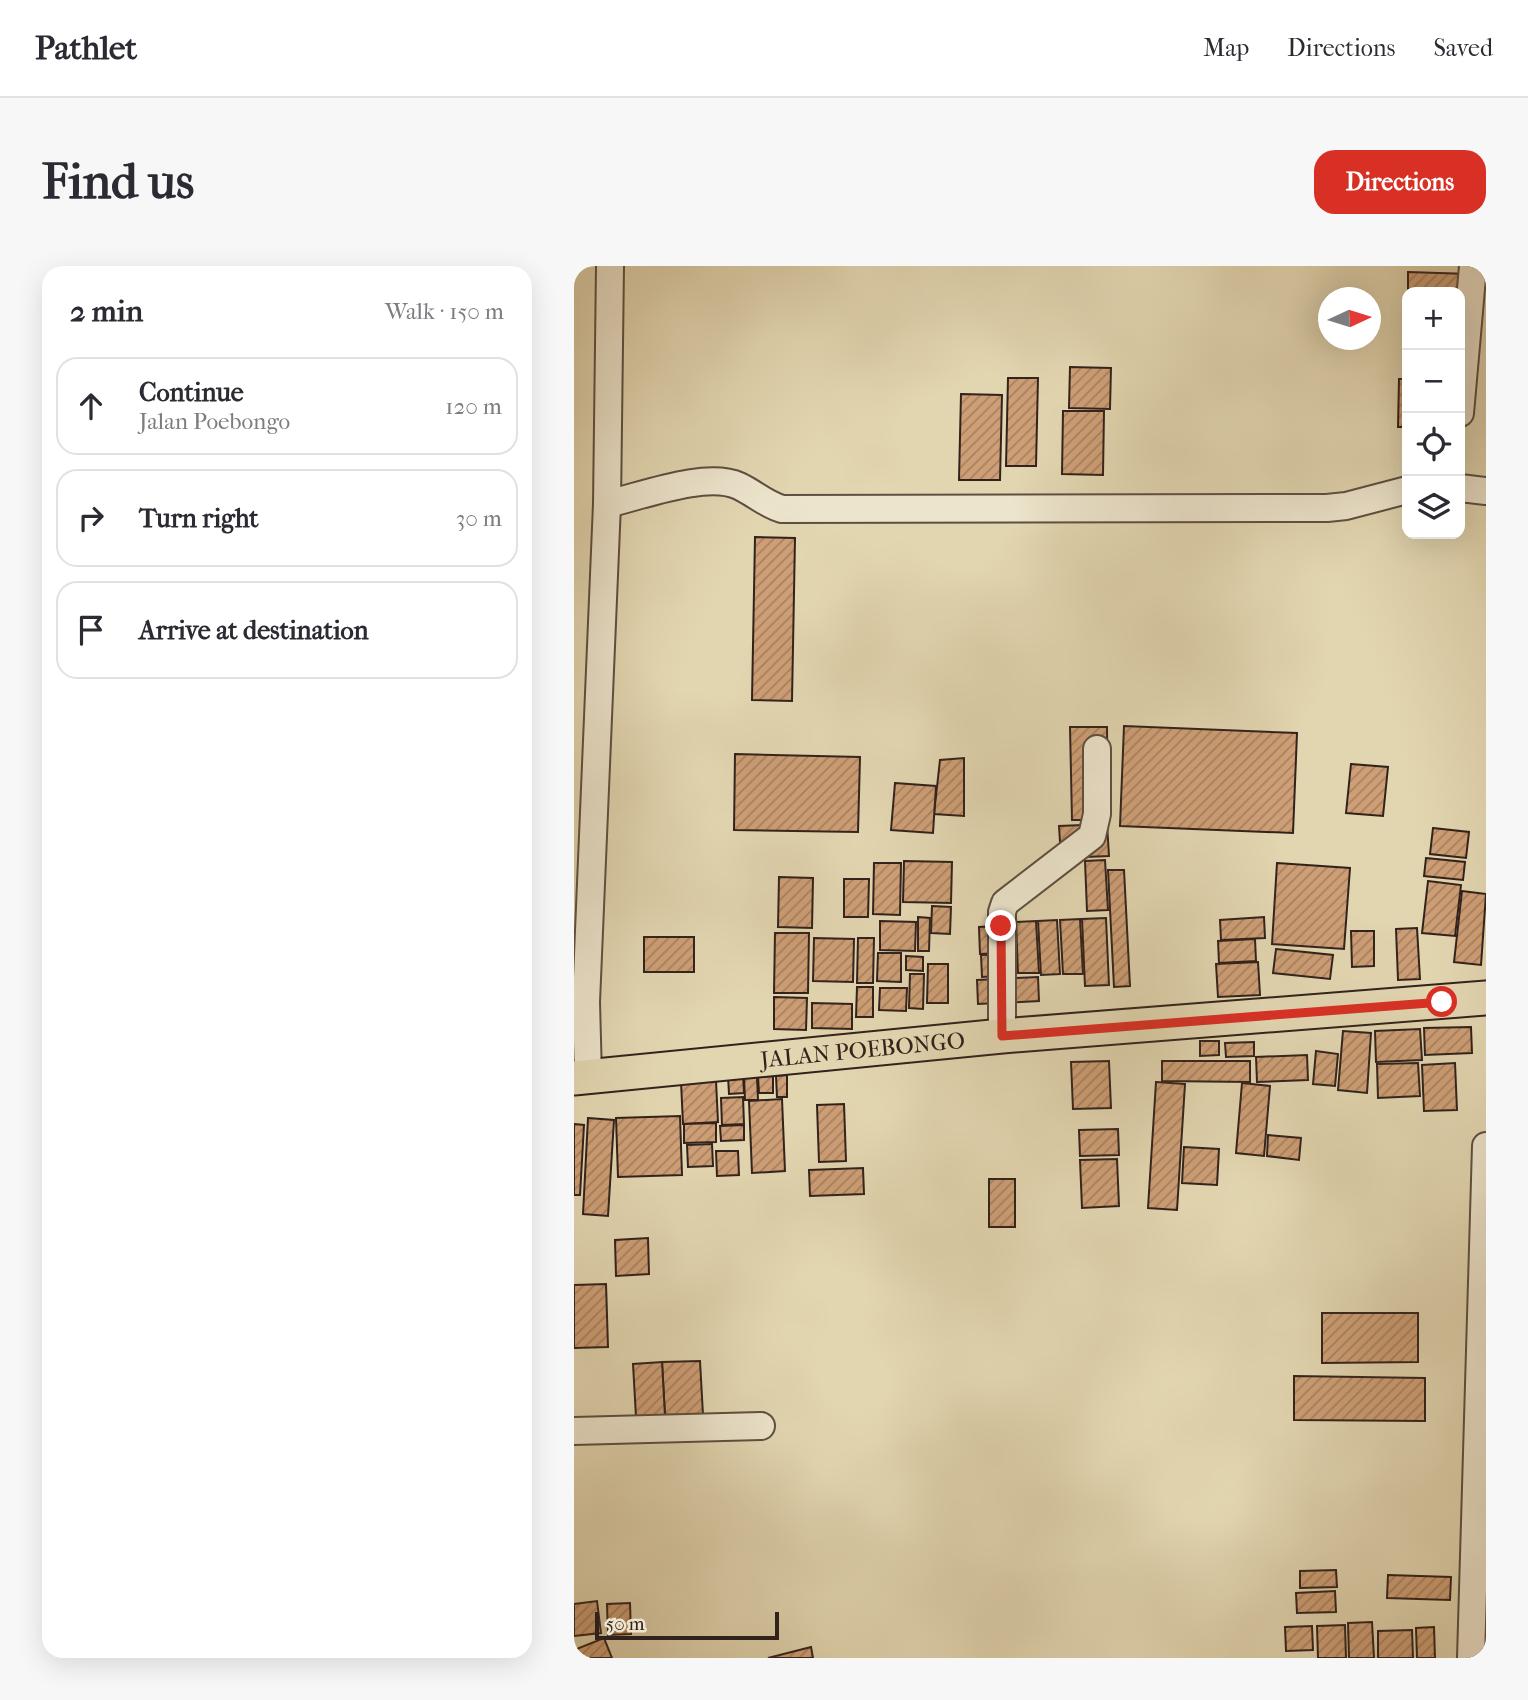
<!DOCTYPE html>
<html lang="en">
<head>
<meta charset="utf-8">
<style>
  :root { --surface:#fff; --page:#f7f7f7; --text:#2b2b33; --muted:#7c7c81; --line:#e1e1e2; --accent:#d93025 }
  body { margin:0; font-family:"IM FELL French Canon",serif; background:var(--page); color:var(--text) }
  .controls { position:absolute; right:21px; top:21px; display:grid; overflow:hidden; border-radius:14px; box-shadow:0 7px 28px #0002 }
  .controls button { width:63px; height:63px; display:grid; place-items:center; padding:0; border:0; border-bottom:2px solid var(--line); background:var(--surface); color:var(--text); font:35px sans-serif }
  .compass { position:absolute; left:744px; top:21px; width:63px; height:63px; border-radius:50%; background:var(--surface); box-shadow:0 7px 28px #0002; rotate:86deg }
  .scale { position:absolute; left:21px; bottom:18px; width:184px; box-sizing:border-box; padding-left:7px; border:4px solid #32221c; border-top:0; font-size:19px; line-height:24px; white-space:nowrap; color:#32221c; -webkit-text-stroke:5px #ece4cc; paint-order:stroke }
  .stop { position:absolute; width:21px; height:21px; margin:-16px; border:5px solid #d93025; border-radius:50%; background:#fff }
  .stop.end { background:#d93025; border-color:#fff; box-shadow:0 2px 7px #0008 }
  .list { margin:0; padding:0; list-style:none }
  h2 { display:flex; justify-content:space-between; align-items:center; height:91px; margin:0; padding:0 28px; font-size:30px }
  h2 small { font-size:23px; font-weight:400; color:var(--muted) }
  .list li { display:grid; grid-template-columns:46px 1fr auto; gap:21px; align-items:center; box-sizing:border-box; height:98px; margin:0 14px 14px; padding:0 14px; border:2px solid var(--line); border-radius:21px }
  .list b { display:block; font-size:26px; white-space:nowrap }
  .list p { margin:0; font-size:23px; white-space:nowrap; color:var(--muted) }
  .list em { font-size:23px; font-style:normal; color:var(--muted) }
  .icon { flex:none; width:38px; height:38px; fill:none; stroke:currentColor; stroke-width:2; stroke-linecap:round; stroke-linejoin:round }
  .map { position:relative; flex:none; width:912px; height:1392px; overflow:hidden; border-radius:21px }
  header { display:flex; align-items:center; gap:42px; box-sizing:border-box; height:98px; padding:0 35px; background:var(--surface); border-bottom:2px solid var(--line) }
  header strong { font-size:33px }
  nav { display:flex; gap:38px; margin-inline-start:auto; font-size:24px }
  .intro { display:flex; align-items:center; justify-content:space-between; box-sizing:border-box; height:168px; padding:0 42px }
  h1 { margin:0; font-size:49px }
  .button { padding:18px 32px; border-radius:21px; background:var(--accent); color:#fff; font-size:24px; font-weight:700 }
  main { display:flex; gap:42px; padding:0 42px }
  aside { flex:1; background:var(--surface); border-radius:21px; box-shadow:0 7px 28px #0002 }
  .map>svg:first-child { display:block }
  .building { fill:url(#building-hatch); stroke:#32221c; stroke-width:2 }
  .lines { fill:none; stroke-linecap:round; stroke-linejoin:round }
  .minor-casing { stroke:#5e4f41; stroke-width:30 }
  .major-casing { stroke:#32221c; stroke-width:37 }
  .minor { stroke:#ece4cc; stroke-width:26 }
  .major { stroke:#e2d6b1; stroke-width:33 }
  .route { stroke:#d93025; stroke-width:9 }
  .labels { text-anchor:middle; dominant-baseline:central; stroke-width:5; stroke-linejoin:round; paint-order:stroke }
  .street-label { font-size:23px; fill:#32221c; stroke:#ece4cc }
</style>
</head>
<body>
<header>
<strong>Pathlet</strong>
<nav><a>Map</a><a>Directions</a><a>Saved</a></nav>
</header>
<div class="intro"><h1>Find us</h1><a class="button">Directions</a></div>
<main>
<aside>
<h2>2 min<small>Walk · 150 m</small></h2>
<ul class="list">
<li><svg class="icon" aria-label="ahead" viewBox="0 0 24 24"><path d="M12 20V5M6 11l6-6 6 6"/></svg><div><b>Continue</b><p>Jalan Poebongo</p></div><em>120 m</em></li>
<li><svg class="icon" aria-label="right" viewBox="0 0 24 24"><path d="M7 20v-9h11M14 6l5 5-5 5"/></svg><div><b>Turn right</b></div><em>30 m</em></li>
<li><svg class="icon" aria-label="arrive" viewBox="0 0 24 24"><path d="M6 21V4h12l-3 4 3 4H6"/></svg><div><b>Arrive at destination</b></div></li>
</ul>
</aside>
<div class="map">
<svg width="912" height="1392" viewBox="0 0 912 1392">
  <defs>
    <pattern id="building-hatch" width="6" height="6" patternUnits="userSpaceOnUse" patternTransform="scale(1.75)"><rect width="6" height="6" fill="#ce9f76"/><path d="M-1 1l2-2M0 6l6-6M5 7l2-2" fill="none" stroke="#a88160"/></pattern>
  </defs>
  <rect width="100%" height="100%" fill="#e2d6b1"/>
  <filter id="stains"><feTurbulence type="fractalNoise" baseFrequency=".00286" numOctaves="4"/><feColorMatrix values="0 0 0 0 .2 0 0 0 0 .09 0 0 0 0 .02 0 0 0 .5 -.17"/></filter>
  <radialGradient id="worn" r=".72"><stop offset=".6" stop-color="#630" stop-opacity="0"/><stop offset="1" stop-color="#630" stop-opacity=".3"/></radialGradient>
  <g class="building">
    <polygon points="834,6 895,8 886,26 834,26"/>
    <polygon points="496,101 537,102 536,143 495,142"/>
    <polygon points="434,112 464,112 462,200 432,200"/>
    <polygon points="825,113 833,113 833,161 824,161"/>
    <polygon points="387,128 428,129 426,214 385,214"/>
    <polygon points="489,145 530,145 529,209 488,208"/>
    <polygon points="181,271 221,272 218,435 178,434"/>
    <polygon points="550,460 723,467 719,567 546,560"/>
    <polygon points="496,461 533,461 534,554 498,554"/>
    <polygon points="161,488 286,491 284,566 160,564"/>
    <polygon points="390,492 390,550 360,548 366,494"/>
    <polygon points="777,498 814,501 809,550 772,547"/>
    <polygon points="321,517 362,520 359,567 317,564"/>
    <polygon points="533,558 535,590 487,592 485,560"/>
    <polygon points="859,562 895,566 892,592 856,588"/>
    <polygon points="852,592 891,596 889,614 850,610"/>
    <polygon points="531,594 534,644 513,645 511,595"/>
    <polygon points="330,595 378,596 377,637 329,636"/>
    <polygon points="300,597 327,597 326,649 299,648"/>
    <polygon points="703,597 776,602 770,683 698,678"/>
    <polygon points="534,604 550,604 556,720 540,721"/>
    <polygon points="205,611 239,612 238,662 204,661"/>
    <polygon points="270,613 295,613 294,651 270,651"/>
    <polygon points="854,615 887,619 881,670 848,667"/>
    <polygon points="888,625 912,628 907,699 880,696"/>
    <polygon points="358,640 377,641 376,668 357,667"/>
    <polygon points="344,651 356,652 355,685 344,685"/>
    <polygon points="690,651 691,672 647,674 646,654"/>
    <polygon points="532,652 535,719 511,720 508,653"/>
    <polygon points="506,653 509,708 489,708 486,654"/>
    <polygon points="483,654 486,708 467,709 464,655"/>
    <polygon points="306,655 342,656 341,685 306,684"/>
    <polygon points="462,655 465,707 444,707 442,656"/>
    <polygon points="439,659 441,686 406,688 405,661"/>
    <polygon points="843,662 846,713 824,714 822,663"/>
    <polygon points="777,665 800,665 800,700 778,701"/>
    <polygon points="201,667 235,667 234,727 200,727"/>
    <rect x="70" y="671" width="50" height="35"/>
    <polygon points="240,672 280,673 279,716 239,715"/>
    <polygon points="284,672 300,672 299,717 283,717"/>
    <polygon points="681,673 682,695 645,697 644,675"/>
    <polygon points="702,683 759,689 756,713 699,707"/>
    <polygon points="304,687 327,687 327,716 303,715"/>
    <polygon points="439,688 440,709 408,711 407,689"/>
    <polygon points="332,690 349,691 349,705 332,704"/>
    <polygon points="684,696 686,729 644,731 642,698"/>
    <polygon points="354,698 374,698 374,737 353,737"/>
    <polygon points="336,708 350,708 349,743 335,742"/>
    <polygon points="464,711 465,735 404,738 403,714"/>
    <polygon points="283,721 299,721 299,751 282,751"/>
    <polygon points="306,722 333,722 332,745 305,744"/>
    <polygon points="200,731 233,732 232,764 200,763"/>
    <polygon points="238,737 278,738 278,763 238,762"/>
    <polygon points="897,761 898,787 851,789 850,762"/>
    <polygon points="846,763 848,794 802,796 801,765"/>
    <polygon points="769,765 797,767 793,827 764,824"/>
    <polygon points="626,775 645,775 645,789 626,790"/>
    <polygon points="680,776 680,790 652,791 651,777"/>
    <polygon points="742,785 764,788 761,820 739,818"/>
    <polygon points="733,789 734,814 683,816 682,791"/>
    <polygon points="535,795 537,842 499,843 497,796"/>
    <polygon points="588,795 676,795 676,816 588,815"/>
    <polygon points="844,797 846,830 804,832 803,798"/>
    <polygon points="881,797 883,844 850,845 848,799"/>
    <polygon points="169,809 170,827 155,828 154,810"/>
    <polygon points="213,809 213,831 203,831 202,810"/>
    <polygon points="170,810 183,810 184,834 171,834"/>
    <polygon points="199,810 199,827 185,827 184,811"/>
    <polygon points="142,815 144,856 109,858 107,816"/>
    <polygon points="582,816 611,818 603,944 574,942"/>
    <polygon points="668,817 696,820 690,890 662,887"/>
    <polygon points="169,831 170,858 148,859 147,832"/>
    <polygon points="208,833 211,905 178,907 175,835"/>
    <polygon points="270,838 272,895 245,896 243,839"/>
    <polygon points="106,850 108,909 44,911 42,852"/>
    <polygon points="14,852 40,854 34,950 9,948"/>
    <polygon points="142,857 142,876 110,877 110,858"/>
    <polygon points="0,858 10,859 6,929 0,929"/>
    <polygon points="170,859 170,874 147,875 146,860"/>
    <polygon points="544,863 545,889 506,890 505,864"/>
    <polygon points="694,869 727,872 725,894 693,890"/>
    <polygon points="138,878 139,900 114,901 113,879"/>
    <polygon points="610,881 645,883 643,919 608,917"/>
    <polygon points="142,885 164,885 165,909 143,910"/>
    <polygon points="543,893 545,940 508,942 506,894"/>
    <polygon points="289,902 290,928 236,930 235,904"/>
    <rect x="415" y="913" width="26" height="48"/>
    <polygon points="74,972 75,1008 42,1010 41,974"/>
    <polygon points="32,1018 34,1081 0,1082 0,1019"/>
    <polygon points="748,1047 844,1047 844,1096 748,1097"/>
    <polygon points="126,1095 129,1149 91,1150 88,1096"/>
    <polygon points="88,1096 91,1150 62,1151 59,1098"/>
    <polygon points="720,1110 851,1112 851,1155 720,1154"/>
    <polygon points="762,1304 763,1321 726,1322 726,1305"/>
    <polygon points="814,1309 877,1311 876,1334 813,1332"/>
    <polygon points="761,1325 762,1346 723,1347 722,1327"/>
    <polygon points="23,1335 27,1367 0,1370 0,1338"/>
    <polygon points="56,1337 57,1368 34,1369 33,1338"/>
    <polygon points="798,1356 800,1392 775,1392 774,1357"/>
    <polygon points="771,1359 772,1392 744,1392 743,1360"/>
    <polygon points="738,1360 739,1384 712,1385 711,1361"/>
    <polygon points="860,1361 861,1392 843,1392 842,1362"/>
    <polygon points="838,1364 839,1392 804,1392 804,1365"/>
    <polygon points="30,1372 38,1392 0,1392 0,1384"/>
    <polygon points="237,1381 239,1392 194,1392"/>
  </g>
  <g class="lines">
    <defs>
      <g id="minor">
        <polyline points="886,147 899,0"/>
        <polyline points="886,222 912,225"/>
        <path d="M33,238C68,230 132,205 165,220C180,227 191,238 208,243L753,242L772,240L833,224"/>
        <polyline points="428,770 428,646 431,637 518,570 523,548 523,483"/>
        <polyline points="14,811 12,736 33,238 36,0"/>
        <polyline points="0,1165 187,1160"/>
        <polyline points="897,1392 912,880"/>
      </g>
      <g id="major">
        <path id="s1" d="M0,812L428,770L912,732"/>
      </g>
    </defs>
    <use href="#minor" class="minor-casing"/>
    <use href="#major" class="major-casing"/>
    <use href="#minor" class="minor"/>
    <use href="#major" class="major"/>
  </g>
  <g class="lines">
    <polyline class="route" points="427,660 428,770 868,736"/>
  </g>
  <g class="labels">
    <g class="street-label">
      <text stroke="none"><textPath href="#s1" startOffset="290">JALAN POEBONGO</textPath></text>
    </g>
  </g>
  <rect width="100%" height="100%" filter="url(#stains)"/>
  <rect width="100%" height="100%" fill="url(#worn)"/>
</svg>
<div class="controls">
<button>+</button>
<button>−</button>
<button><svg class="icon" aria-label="locate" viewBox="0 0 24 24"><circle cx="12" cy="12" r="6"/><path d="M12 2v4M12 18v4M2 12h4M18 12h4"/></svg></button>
<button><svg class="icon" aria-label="layers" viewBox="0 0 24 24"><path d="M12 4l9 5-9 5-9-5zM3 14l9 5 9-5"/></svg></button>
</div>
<svg class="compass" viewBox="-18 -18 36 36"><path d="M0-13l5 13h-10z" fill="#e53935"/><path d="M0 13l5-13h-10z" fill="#7c7c81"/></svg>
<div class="scale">50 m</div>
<div class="stop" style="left:868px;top:736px"></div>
<div class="stop end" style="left:427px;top:660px"></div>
</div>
</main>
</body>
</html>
